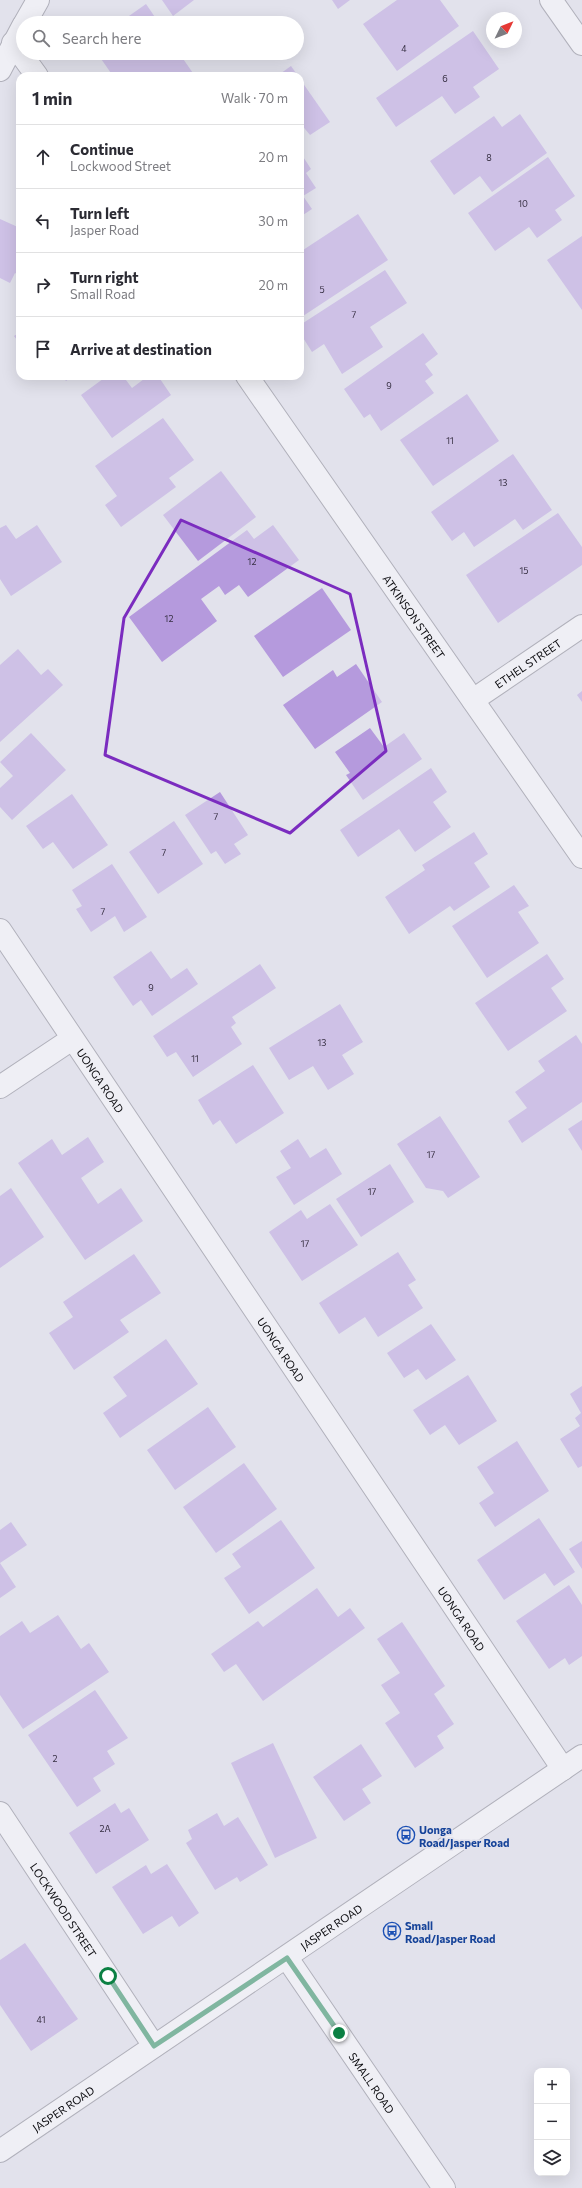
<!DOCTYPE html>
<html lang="en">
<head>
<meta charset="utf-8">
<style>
  :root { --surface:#fff; --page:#f7f7f7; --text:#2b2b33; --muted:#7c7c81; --line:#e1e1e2 }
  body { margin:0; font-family:Commissioner,sans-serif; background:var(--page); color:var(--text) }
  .controls { position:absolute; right:12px; bottom:12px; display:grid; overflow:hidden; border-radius:8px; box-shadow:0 4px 16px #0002 }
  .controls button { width:36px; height:36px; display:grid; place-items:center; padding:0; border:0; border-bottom:1px solid var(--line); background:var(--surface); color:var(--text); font:20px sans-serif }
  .compass { position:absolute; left:486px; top:12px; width:36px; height:36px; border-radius:50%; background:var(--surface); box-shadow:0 4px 16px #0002; rotate:47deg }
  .stop { position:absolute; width:12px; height:12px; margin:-9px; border:3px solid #0b8043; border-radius:50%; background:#fff }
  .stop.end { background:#0b8043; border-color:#fff; box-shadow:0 1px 4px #0008 }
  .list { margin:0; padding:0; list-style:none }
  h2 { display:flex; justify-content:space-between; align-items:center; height:52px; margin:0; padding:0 16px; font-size:17px }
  h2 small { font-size:13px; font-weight:400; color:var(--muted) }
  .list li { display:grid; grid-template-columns:26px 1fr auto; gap:12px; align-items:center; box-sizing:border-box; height:64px; padding:0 16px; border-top:1px solid var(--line) }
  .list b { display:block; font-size:15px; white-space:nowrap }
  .list p { margin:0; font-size:13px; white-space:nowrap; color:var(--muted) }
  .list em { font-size:13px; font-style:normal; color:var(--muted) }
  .icon { flex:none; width:22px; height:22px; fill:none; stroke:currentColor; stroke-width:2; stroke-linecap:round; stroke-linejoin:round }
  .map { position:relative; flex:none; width:582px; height:2188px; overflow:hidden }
  .search { position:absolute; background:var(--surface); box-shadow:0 4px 16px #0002; left:16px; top:16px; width:288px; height:44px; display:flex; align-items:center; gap:10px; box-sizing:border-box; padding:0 14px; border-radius:22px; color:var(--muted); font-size:15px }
  .panel { position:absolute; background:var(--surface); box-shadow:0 4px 16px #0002; left:16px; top:72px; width:288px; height:308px; border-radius:12px }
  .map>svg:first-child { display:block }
  .building { fill:#b59add }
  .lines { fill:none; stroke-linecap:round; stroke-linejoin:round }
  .minor-casing { stroke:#76767f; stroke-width:24 }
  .major-casing { stroke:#76767f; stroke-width:24 }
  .minor { stroke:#fff; stroke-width:22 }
  .major { stroke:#fff; stroke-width:22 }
  .route { stroke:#0b8043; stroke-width:5 }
  .marked { fill:none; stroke:#7b2cbf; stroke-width:3; stroke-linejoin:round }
  .labels { text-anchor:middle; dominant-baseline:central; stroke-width:3.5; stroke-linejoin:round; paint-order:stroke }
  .number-label { font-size:9px; fill:#362f42 }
  .street-label { font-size:11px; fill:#0b0b0f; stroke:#e2e2ec }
  .transit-label { font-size:11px; font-weight:bold; fill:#164399; stroke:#e2e2ec; text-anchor:start }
</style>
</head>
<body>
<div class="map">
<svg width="582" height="2188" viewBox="0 0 582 2188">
  <rect width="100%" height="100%" fill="#e2e2ec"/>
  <g class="building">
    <polygon points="162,0 194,0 173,16"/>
    <polygon points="332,0 350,0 338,9"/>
    <polygon points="397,0 440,0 459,26 397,71 363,24"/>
    <polygon points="146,4 159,23 119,23"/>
    <polygon points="473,31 499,69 473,87 480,97 455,114 442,96 396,127 376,98"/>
    <polygon points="97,53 179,53 195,76 113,76"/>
    <polygon points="291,66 298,76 277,76"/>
    <polygon points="300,79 330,122 310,135 300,123"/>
    <polygon points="520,114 547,153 492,192 480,176 454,195 430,161 494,116 502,127"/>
    <polygon points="300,152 311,169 306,173 316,188 303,196 312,209 300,217"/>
    <polygon points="548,157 575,196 555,210 562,220 537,238 529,227 495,251 468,213"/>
    <polygon points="358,214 388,260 300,318 300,252"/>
    <polygon points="0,219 20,228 20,276 15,273 10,283 0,278"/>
    <polygon points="582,236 582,310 547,260"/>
    <polygon points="385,270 407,303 370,327 383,347 342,374 324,344 312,352 300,333 300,325"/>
    <polygon points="20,332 20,344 14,336"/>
    <polygon points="423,333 438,354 425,364 433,375 425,381 434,393 381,431 370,414 364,418 344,389"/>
    <polygon points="62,376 73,376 66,381"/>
    <polygon points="107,376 123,376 132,388 148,376 158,376 171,395 112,438 81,395"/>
    <polygon points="467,394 499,441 433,486 400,440"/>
    <polygon points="163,418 194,460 169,478 176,487 121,527 105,505 117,496 95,466"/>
    <polygon points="513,454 552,510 523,530 515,519 474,547 464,532 452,541 431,512"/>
    <polygon points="221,471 256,517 198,561 163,515"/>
    <polygon points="558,513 582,547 582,565 498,623 466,575"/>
    <polygon points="6,525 16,539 37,525 62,562 11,596 0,579 0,528"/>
    <polygon points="273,525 299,560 248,597 239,585 225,595 219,586 201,599 217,621 162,662 129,617 247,530 254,539"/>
    <polygon points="322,588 351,630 283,677 254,636"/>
    <polygon points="18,649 41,675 48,669 63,685 0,742 0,665"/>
    <polygon points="356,664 382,702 315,749 283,705 333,670 337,677"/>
    <polygon points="582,691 582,702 577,695"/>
    <polygon points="370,728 384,747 404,733 422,759 363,800 346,775 350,773 335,752"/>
    <polygon points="31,733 66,770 12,820 0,807 0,788 13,776 0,762"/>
    <polygon points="431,768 447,792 433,802 451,827 415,852 399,829 358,857 340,830"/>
    <polygon points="220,792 248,835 234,844 241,854 225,864 216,851 211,854 185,815"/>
    <polygon points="72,794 108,845 73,869 53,842 43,849 26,826"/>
    <polygon points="174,821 203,864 158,894 129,852"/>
    <polygon points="474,832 488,854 474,863 490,887 454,911 450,906 409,934 385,897 425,870 422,865"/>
    <polygon points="112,864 147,917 124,932 115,916 91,932 76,909 82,906 72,890"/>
    <polygon points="514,885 529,906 518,912 539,943 487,978 452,926"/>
    <polygon points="151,951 171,979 187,968 198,984 152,1016 141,1000 133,1006 113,977"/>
    <polygon points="547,954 564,979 551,988 567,1011 508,1051 475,1003"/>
    <polygon points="260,964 276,988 232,1017 236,1023 231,1027 242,1044 193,1077 176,1052 167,1057 153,1036"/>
    <polygon points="340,1004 363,1042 342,1055 354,1074 328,1090 313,1066 289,1080 269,1048"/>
    <polygon points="576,1035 582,1044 582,1102 522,1143 508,1121 527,1108 515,1092 545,1071 538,1061"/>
    <polygon points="253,1065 284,1113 236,1144 220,1120 213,1125 198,1100"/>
    <polygon points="440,1116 480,1177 448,1198 443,1191 426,1188 397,1144"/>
    <polygon points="582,1120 582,1151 568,1129"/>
    <polygon points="88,1137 104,1162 81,1178 98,1204 121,1188 143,1221 85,1260 18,1163 52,1139 62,1155"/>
    <polygon points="298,1139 310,1158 326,1148 342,1174 294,1205 276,1177 291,1168 280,1151"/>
    <polygon points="390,1164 414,1202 361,1237 336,1199"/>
    <polygon points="11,1188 44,1237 0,1268 0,1196"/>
    <polygon points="330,1204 358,1245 302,1281 269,1232 301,1210 307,1219"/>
    <polygon points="398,1252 416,1280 408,1285 423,1308 378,1337 365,1317 339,1334 319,1303"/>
    <polygon points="134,1254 161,1293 120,1320 129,1332 74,1370 49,1333 73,1317 63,1302"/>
    <polygon points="431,1324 456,1360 426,1380 418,1369 404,1378 387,1353"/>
    <polygon points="166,1339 198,1384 120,1438 103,1413 127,1396 113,1377"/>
    <polygon points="468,1375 497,1421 459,1445 445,1425 430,1435 413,1410"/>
    <polygon points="582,1386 582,1466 578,1468 560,1439 580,1426 575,1418 581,1413 570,1394"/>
    <polygon points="208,1407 236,1447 175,1490 147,1450"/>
    <polygon points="517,1441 549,1491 495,1527 479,1503 494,1493 477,1467"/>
    <polygon points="244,1463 277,1509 216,1553 183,1507"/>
    <polygon points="539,1518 575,1572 554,1586 545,1573 504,1600 477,1560"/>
    <polygon points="281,1520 315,1568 249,1614 224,1578 241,1567 232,1554"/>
    <polygon points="11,1522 27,1545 0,1563 16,1587 0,1598 0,1530"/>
    <polygon points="582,1541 582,1569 569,1549"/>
    <polygon points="569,1585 582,1605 582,1656 569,1665 565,1658 549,1669 516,1621"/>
    <polygon points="317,1588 338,1617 350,1608 365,1628 263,1701 236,1664 224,1672 211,1654 258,1621 263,1627"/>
    <polygon points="58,1615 81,1649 89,1643 109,1672 23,1729 0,1695 0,1636 22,1621 30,1633"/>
    <polygon points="402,1622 445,1686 434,1694 454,1724 437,1736 444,1748 415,1768 385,1723 400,1713 381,1685 400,1673 377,1639"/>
    <polygon points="95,1690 128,1738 107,1751 115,1764 93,1778 101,1791 77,1807 28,1735"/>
    <polygon points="273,1743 317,1838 275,1858 231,1763"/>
    <polygon points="361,1744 382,1776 362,1789 371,1803 344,1821 313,1777"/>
    <polygon points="115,1803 121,1813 129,1808 149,1840 96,1874 69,1833"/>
    <polygon points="217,1813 224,1826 238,1817 268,1865 240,1882 237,1877 215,1890 186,1843 192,1839 188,1830"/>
    <polygon points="167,1864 199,1913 179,1927 172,1916 143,1934 112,1887 146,1865 151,1874"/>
    <polygon points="25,1943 78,2019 31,2051 0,2005 0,1960"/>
  </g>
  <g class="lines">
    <defs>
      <g id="minor">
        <polyline points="551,0 582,44"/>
        <polyline points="25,23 38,0"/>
        <polyline points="13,43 37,76"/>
        <polyline points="0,70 23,26"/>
        <path id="s1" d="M247,376L582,857"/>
        <path id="s2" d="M473,700L582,626"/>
        <path id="s3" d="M0,930L563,1769"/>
        <polyline points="0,1087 72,1039"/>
        <path id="s4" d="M0,1813L154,2046"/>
        <path id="s5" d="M287,1958L444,2188"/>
      </g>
      <g id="major">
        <path id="s6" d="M0,2151L582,1756"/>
      </g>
    </defs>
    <use href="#minor" class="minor-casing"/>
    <use href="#major" class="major-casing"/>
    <use href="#minor" class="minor"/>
    <use href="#major" class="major"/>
  </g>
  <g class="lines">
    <polyline class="route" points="108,1976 154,2046 287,1958 339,2033"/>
  </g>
  <path d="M0 0H582V2188H0ZM181,520L350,594L386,751L290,833L105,755L124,618Z" fill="#e2e2ec" fill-opacity=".55" fill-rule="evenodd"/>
  <path class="marked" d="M181,520L350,594L386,751L290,833L105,755L124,618Z"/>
  <defs>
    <symbol id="bus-ring" viewBox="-11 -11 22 22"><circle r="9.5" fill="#e2e2ec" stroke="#1a4fb4" stroke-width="1.5"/><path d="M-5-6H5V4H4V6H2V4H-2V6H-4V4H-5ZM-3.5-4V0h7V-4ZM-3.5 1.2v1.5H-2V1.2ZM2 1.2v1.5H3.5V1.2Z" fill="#1a4fb4"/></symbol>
  </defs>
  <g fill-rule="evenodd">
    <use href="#bus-ring" x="396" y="1825" width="20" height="20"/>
    <use href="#bus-ring" x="382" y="1921" width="20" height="20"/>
  </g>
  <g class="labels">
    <g class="number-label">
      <text x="404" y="48">4</text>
      <text x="445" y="78">6</text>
      <text x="489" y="157">8</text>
      <text x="523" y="203">10</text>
      <text x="322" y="289">5</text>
      <text x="354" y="314">7</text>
      <text x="389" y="385">9</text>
      <text x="450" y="440">11</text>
      <text x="503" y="482">13</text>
      <text x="252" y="561">12</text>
      <text x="524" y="570">15</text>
      <text x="169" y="618">12</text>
      <text x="216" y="816">7</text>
      <text x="164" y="852">7</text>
      <text x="103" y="911">7</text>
      <text x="151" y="987">9</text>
      <text x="322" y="1042">13</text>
      <text x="195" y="1058">11</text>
      <text x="431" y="1154">17</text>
      <text x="372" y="1191">17</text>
      <text x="305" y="1243">17</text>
      <text x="55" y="1758">2</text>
      <text x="105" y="1828">2A</text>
      <text x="41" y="2019">41</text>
    </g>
    <g class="street-label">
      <text stroke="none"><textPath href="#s1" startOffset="293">ATKINSON STREET</textPath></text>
      <text stroke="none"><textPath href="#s2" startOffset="66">ETHEL STREET</textPath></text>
      <text stroke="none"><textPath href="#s3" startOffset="181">UONGA ROAD</textPath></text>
      <text stroke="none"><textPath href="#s3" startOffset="505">UONGA ROAD</textPath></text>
      <text stroke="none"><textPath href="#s3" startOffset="829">UONGA ROAD</textPath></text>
      <text stroke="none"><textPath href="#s4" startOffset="116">LOCKWOOD STREET</textPath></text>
      <text stroke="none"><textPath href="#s6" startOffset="400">JASPER ROAD</textPath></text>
      <text stroke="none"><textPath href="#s5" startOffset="151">SMALL ROAD</textPath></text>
      <text stroke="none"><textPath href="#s6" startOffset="76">JASPER ROAD</textPath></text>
    </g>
    <g class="transit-label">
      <text x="419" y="1829">Uonga<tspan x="419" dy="13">Road/Jasper Road</tspan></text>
      <text x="405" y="1925">Small<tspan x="405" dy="13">Road/Jasper Road</tspan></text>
    </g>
  </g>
</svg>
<div class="controls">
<button>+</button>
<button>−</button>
<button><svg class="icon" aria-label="layers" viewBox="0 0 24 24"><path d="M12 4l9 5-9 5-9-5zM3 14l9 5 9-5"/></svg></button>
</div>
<svg class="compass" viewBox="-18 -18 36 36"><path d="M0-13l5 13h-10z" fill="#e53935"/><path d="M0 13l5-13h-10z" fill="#7c7c81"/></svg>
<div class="stop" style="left:108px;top:1976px"></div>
<div class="stop end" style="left:339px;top:2033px"></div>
<div class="search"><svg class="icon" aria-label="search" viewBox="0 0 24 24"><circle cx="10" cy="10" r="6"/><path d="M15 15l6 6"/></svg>Search here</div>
<section class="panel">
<h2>1 min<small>Walk · 70 m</small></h2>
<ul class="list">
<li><svg class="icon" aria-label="ahead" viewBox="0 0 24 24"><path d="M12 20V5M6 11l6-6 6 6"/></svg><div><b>Continue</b><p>Lockwood Street</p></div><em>20 m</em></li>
<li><svg class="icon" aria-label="left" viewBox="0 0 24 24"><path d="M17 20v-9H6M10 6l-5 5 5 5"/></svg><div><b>Turn left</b><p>Jasper Road</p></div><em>30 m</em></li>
<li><svg class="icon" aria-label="right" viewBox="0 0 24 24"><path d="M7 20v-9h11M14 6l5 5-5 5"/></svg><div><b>Turn right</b><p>Small Road</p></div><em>20 m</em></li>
<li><svg class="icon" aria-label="arrive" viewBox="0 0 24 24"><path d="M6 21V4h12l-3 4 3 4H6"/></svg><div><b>Arrive at destination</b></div></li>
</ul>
</section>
</div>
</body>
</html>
